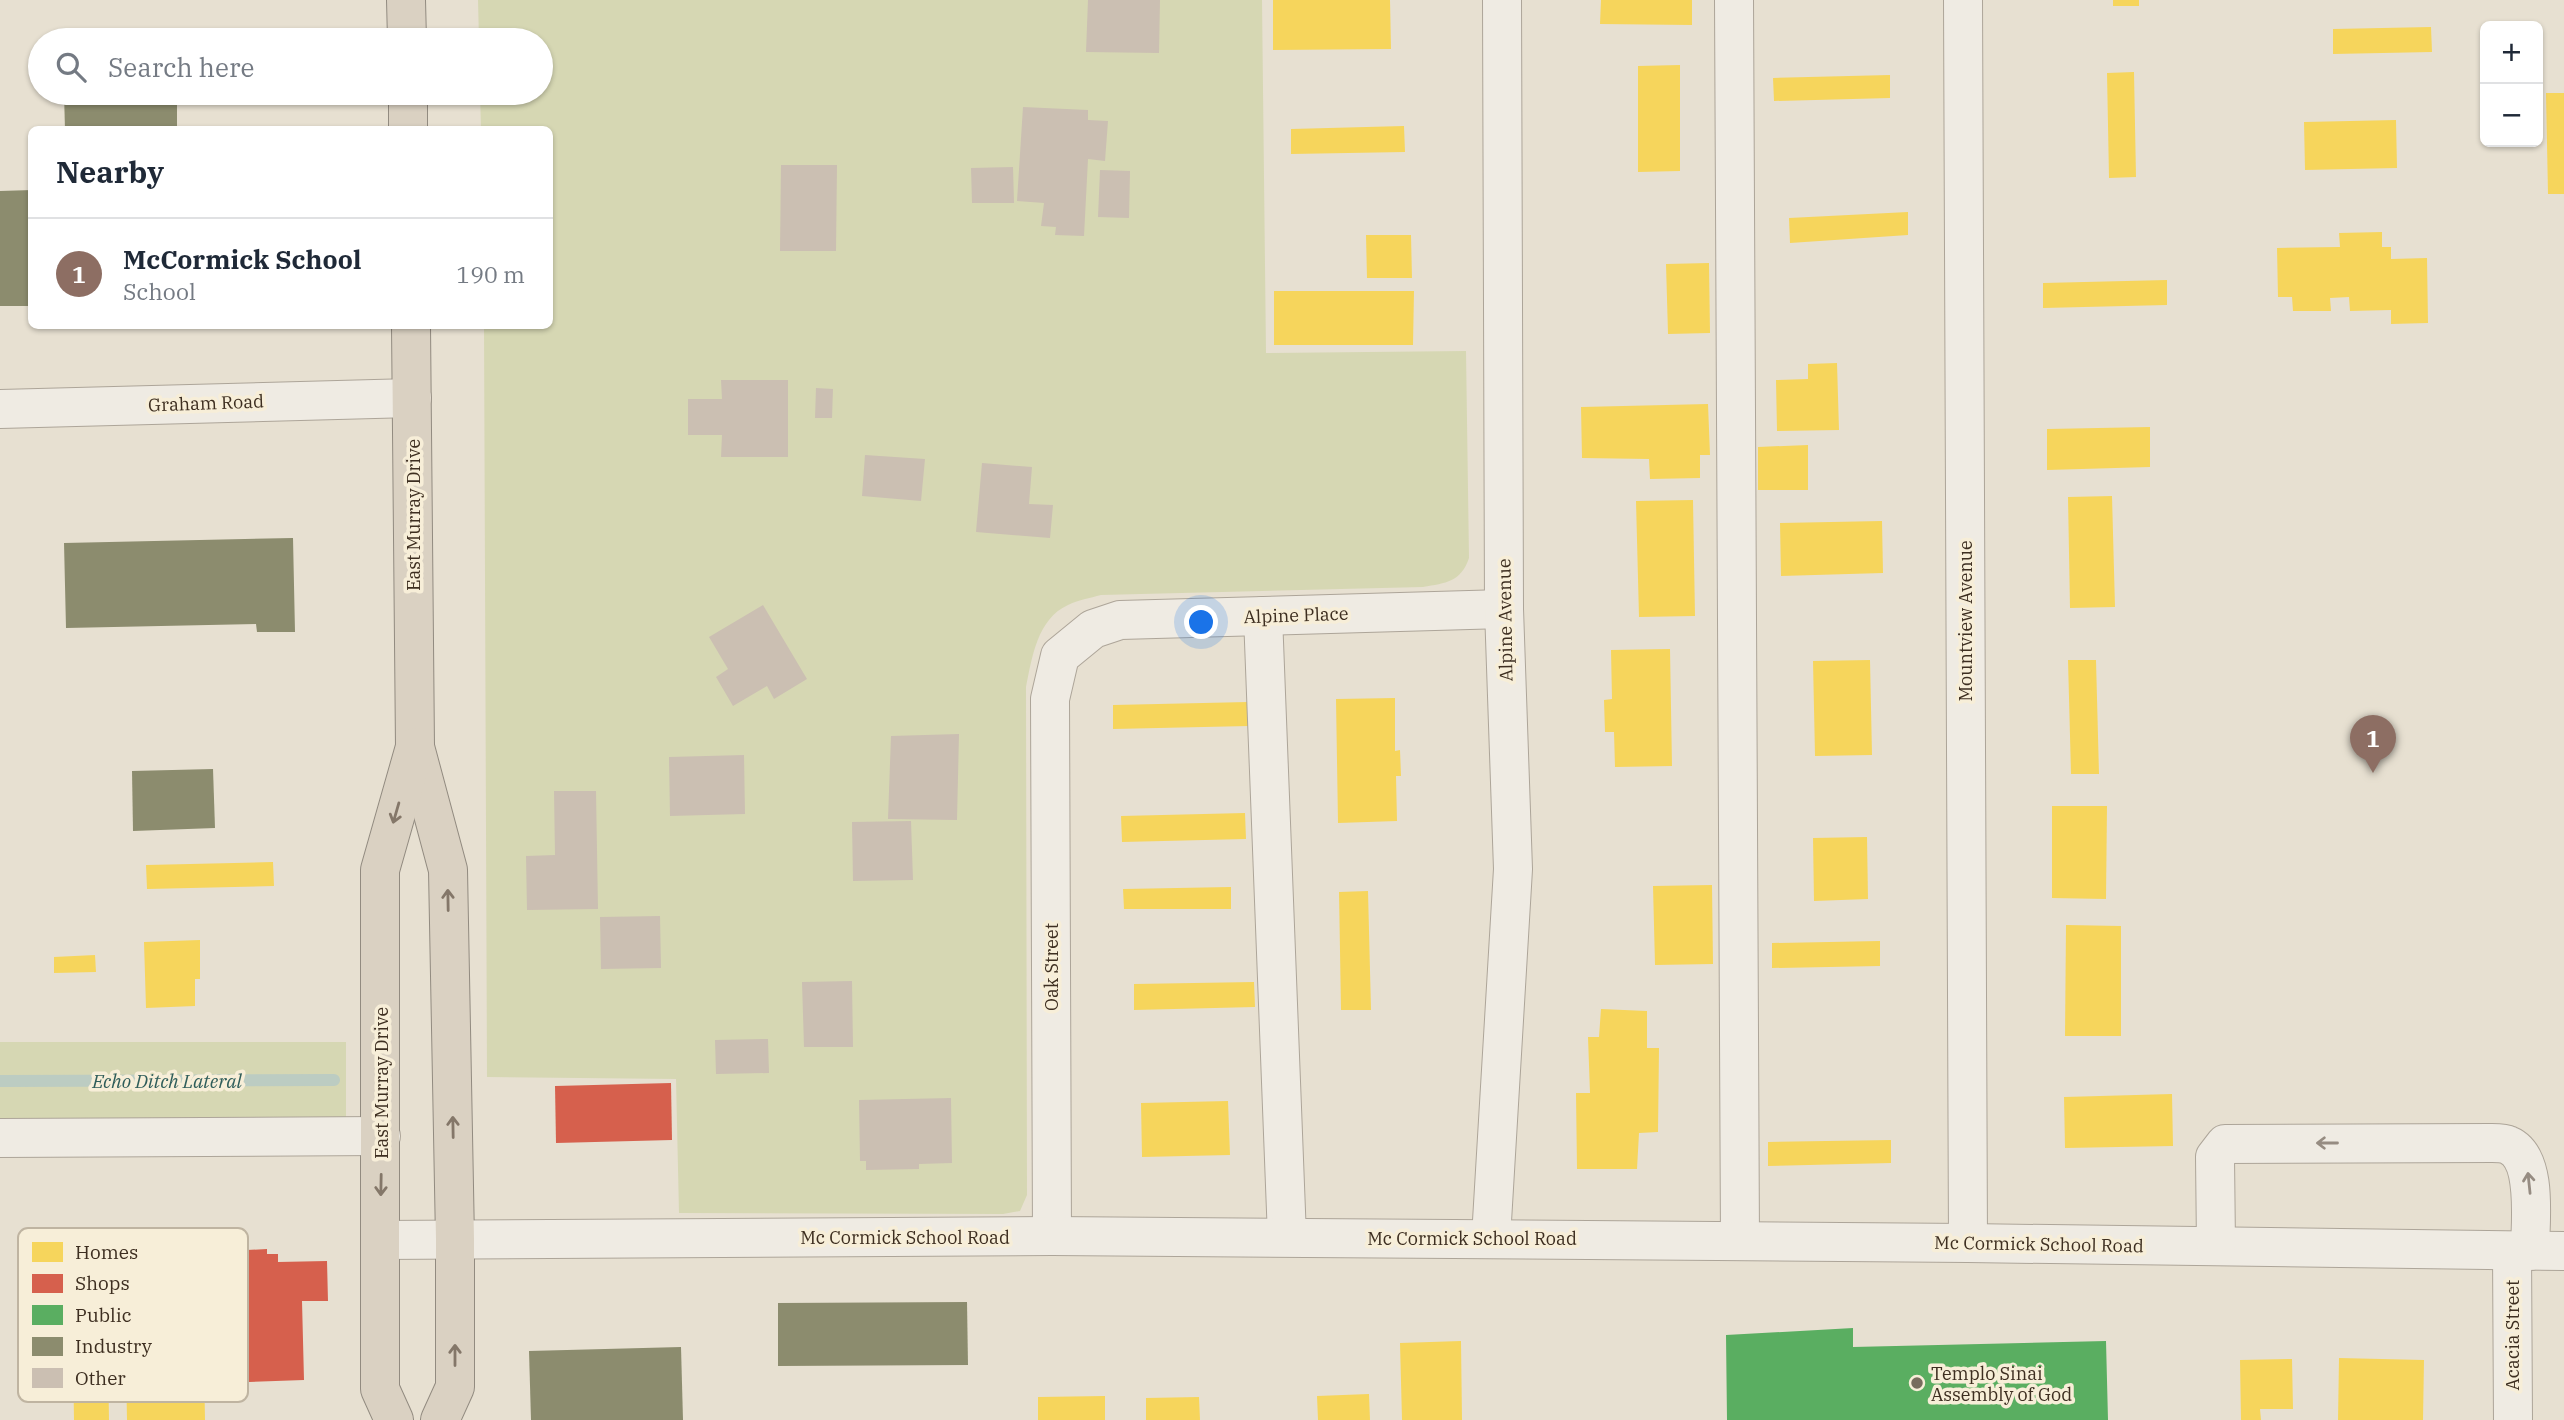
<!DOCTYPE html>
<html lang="en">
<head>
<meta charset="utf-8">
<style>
  :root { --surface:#fff; --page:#f2f2f3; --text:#1f2937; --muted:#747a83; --line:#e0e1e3; --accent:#2563eb }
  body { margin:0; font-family:"IBM Plex Serif",serif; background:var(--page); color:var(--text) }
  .controls { position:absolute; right:21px; top:21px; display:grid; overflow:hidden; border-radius:10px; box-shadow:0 2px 5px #0004 }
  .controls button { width:63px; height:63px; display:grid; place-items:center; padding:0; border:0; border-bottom:2px solid var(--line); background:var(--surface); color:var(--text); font:35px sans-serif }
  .you { position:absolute; left:1202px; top:623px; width:24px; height:24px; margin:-18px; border:5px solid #fff; border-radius:50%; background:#1a73e8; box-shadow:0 0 0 10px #1a73e833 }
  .badge { display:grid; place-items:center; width:46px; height:46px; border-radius:50%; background:var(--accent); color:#fff; font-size:23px; font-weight:700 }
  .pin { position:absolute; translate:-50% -58px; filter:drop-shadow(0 2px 4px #0008) }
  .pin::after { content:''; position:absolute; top:37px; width:24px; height:21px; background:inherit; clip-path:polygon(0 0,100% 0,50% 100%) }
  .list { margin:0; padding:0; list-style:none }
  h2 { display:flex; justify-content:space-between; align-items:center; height:91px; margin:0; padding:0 28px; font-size:30px }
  h2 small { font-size:23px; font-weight:400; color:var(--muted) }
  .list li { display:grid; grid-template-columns:46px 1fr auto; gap:21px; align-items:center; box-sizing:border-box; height:112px; padding:0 28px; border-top:2px solid var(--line) }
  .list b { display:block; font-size:26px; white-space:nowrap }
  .list p { margin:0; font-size:23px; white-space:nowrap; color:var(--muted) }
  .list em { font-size:23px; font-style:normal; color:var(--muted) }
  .icon { flex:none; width:38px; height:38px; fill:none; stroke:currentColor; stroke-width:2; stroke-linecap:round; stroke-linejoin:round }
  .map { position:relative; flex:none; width:2564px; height:1420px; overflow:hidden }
  .search { position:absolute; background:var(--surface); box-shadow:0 2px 5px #0004; left:28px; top:28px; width:525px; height:77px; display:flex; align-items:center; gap:18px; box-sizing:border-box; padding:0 24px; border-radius:38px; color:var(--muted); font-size:26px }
  .panel { position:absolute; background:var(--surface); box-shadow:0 2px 5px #0004; left:28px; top:126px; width:525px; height:203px; border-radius:10px }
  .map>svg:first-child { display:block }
  .green { fill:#d6d7b3 }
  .homes { fill:#f6d55c }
  .shops { fill:#d6604d }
  .public { fill:#5aae61 }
  .industry { fill:#8c8c6e }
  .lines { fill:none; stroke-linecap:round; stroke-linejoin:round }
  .stream { stroke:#bcccc2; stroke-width:12 }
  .building { fill:#cbbfb2 }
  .minor-casing { stroke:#ada599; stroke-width:40 }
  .highway-casing { stroke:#928b80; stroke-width:40 }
  .minor { stroke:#efebe3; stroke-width:38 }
  .highway { stroke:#dad1c2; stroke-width:38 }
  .oneway { stroke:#847769 }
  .oneway2 { stroke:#968c82 }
  .poi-dot { fill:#786c5e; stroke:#f7eed8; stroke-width:2.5 }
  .labels { text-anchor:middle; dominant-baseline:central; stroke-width:7; stroke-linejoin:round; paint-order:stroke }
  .street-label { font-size:18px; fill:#3d2e20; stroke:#f7eed8 }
  .poi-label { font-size:18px; fill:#3d2e20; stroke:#f7eed8; text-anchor:start }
  .water-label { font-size:19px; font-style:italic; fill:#2f5d5a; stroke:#f7eed8 }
  .key { fill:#f7eed8; stroke:#bfb4a1; stroke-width:2 }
  .key-label { font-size:19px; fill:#3d2e20 }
</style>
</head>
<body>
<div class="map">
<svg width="2564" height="1420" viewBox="0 0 2564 1420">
  <rect width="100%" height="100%" fill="#e7e0d1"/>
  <g class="green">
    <path d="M478,0H1262L1266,353L1466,351L1469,558C1461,582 1446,583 1423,587L1101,595C1090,598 1078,600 1068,605C1037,619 1032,658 1026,687L1027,1195L1020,1211L1003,1214L679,1213L676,1079L487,1077L484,326H550V130L481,129L480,93H541V40H479Z"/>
    <polygon points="0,1042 346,1042 346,1119 0,1123"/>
  </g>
  <g class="homes">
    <polygon points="1273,0 1390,0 1391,49 1273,50"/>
    <polygon points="1601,0 1692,0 1692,25 1600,24"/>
    <rect x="2113" y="0" width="26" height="6"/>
    <polygon points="2431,27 2432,52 2333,54 2333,29"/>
    <polygon points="1680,65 1680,171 1638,172 1638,66"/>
    <polygon points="2134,72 2136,177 2109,178 2107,73"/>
    <polygon points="1890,75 1890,98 1774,101 1773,78"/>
    <polygon points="2546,93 2564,93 2564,194 2548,194"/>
    <polygon points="2396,120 2397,168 2305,170 2304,122"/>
    <polygon points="1404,126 1405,152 1291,154 1291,129"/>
    <polygon points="1908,212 1908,235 1790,243 1789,218"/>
    <polygon points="2382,232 2382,247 2391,247 2391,259 2427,258 2428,323 2391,324 2391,310 2350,311 2349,297 2330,298 2331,311 2293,311 2292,297 2278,297 2277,248 2340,247 2339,233"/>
    <polygon points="1366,235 1411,235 1412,278 1367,278"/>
    <polygon points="1709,263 1710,333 1668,334 1666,264"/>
    <polygon points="2167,280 2167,305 2043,308 2043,283"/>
    <polygon points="1274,291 1414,291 1413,345 1274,345"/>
    <polygon points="1837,363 1839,430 1777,431 1776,380 1808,379 1808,364"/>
    <polygon points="1708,404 1710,455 1700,455 1700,478 1650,479 1649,459 1582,458 1581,407"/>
    <polygon points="2150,427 2150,467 2047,470 2047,429"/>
    <polygon points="1808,445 1808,490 1758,490 1758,447"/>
    <polygon points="2112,496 2115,607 2070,608 2068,497"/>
    <polygon points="1693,500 1695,616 1639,617 1636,501"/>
    <polygon points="1882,521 1883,573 1781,576 1780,523"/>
    <polygon points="1670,649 1672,766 1615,767 1614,732 1605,732 1604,700 1612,699 1611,650"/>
    <polygon points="1870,660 1872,755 1815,756 1813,661"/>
    <polygon points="2068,660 2096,660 2099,774 2071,774"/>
    <polygon points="1395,698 1395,751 1400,750 1401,776 1396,776 1397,821 1338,823 1336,699"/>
    <polygon points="1248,702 1249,726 1113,729 1113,705"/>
    <polygon points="2052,806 2107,806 2106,899 2052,898"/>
    <polygon points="1245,813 1246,839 1122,842 1121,816"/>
    <polygon points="1867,837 1868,899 1814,901 1813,838"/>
    <polygon points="273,862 274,886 147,889 146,865"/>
    <polygon points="1712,885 1713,964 1655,965 1653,886"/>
    <polygon points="1231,887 1231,909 1124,909 1123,889"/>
    <polygon points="1368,891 1371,1010 1341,1010 1339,892"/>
    <polygon points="2066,925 2121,926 2121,1036 2065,1036"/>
    <polygon points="200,940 200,979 195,979 195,1006 146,1008 144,942"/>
    <polygon points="1880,941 1880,966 1772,968 1772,943"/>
    <polygon points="95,955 96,972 54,973 54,957"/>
    <polygon points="1254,982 1255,1007 1134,1010 1134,984"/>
    <polygon points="1601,1009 1647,1011 1647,1048 1659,1048 1658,1132 1639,1133 1637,1169 1577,1169 1576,1093 1590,1093 1588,1037 1599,1037"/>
    <polygon points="2172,1094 2173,1146 2065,1148 2064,1097"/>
    <polygon points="1228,1101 1230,1155 1142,1157 1141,1103"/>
    <polygon points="1891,1140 1891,1163 1768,1166 1768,1142"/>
    <polygon points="1461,1341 1462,1420 1402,1420 1400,1343"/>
    <polygon points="108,1357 109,1420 74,1420 73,1358"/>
    <polygon points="2339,1358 2424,1360 2423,1420 2338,1420"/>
    <polygon points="2292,1359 2293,1409 2260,1409 2261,1420 2241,1420 2240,1360"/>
    <polygon points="204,1366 205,1420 127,1420 126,1368"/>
    <polygon points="1369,1394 1370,1420 1318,1420 1317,1396"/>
    <polygon points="1105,1396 1105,1420 1038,1420 1038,1397"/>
    <polygon points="1199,1397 1200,1420 1146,1420 1146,1398"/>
  </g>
  <g class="shops">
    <polygon points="671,1083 672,1140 556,1143 555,1086"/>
    <polygon points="267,1249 267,1254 278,1254 278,1262 327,1261 328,1301 302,1301 304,1380 249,1382 247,1250"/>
  </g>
  <polygon class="public" points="1853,1328 1853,1347 2106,1341 2108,1420 1727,1420 1726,1335"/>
  <g class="industry">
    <polygon points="64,93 177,93 177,130 65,130"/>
    <polygon points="32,190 32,306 0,306 0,191"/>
    <polygon points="293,538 295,632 257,632 256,624 66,628 64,543"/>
    <polygon points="213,769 215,828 133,831 132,771"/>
    <polygon points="967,1302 968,1365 778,1366 778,1303"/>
    <polygon points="681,1347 683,1420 531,1420 529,1351"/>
  </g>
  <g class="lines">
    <polyline class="stream" points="0,1081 334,1080"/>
  </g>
  <g class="building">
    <polygon points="1088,0 1160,0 1159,53 1086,52"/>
    <polygon points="1023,107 1088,110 1088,120 1108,121 1105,161 1088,159 1084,236 1055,235 1056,227 1041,226 1044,203 1017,201"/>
    <polygon points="781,165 837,165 836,251 780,251"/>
    <polygon points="1013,167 1014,203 972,203 971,168"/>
    <polygon points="1100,170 1130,171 1129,218 1098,217"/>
    <polygon points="721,380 788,380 788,457 721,457 722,435 688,435 688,399 722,399"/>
    <polygon points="816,388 833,389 832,418 815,418"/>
    <polygon points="865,455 925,459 921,501 862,496"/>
    <polygon points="982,463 1032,467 1029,504 1053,505 1050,538 976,532"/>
    <polygon points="763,605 807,679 774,699 767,686 733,706 716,677 728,669 709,637"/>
    <polygon points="959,734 957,820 888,819 891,736"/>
    <polygon points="744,755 745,814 670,816 669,757"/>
    <polygon points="554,791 596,791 598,909 527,910 526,856 555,855"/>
    <polygon points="911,821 913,880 853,881 852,822"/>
    <polygon points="660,916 661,968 601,969 600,917"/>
    <polygon points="852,981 853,1047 804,1047 802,982"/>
    <polygon points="768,1039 769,1073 716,1074 715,1040"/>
    <polygon points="951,1098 952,1163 919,1164 919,1169 866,1170 866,1161 860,1161 859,1100"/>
  </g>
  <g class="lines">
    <defs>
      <g id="minor">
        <polyline points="1734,0 1740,1241"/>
        <polyline points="1963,0 1968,1243"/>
        <polyline points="0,409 412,398"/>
        <polyline points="1263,616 1287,1237"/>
        <polyline points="0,1138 381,1136"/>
        <polyline points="1052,1236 1050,699 1060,656 1093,629 1120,620 1504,609"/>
        <polyline points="1491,1238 1513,869 1504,609 1502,0"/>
        <polyline points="380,1240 1052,1236 1968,1243 2564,1251"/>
        <path d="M2216,1246L2215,1157L2225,1144L2492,1143C2497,1143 2504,1143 2508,1145C2539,1158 2530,1223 2530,1251"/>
        <polyline points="2512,1251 2513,1420"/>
      </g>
      <g id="highway">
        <polyline points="406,0 407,40"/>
        <polyline points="408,93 408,130"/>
        <polyline points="411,326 415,747 448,870 455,1239 455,1387 440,1420"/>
        <polyline points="394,1420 380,1389 380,870 415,747"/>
      </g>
    </defs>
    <use href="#minor" class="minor-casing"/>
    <use href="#highway" class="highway-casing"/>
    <use href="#minor" class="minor"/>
    <use href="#highway" class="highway"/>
  </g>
  <defs><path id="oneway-shaft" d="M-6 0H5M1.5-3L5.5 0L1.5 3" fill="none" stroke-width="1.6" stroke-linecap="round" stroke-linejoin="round" transform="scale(1.75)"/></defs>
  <g class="oneway">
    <use href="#oneway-shaft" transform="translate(396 813) rotate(106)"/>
    <use href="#oneway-shaft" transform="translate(448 900) rotate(-91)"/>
    <use href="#oneway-shaft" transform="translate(453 1127) rotate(-91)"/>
    <use href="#oneway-shaft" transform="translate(381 1185) rotate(91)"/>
    <use href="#oneway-shaft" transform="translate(455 1355) rotate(-90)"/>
  </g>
  <g class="oneway2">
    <use href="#oneway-shaft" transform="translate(2327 1143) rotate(180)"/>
    <use href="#oneway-shaft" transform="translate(2529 1183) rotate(-96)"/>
  </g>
  <circle class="poi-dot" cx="1917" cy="1383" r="7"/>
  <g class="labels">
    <g class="street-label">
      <text transform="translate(206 403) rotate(-2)">Graham Road</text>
      <text transform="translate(413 515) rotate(-90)">East Murray Drive</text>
      <text transform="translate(1296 615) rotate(-2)">Alpine Place</text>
      <text transform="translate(1505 620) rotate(-91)">Alpine Avenue</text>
      <text transform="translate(1965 621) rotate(-90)">Mountview Avenue</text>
      <text transform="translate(1051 967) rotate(-90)">Oak Street</text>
      <text transform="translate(381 1083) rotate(-90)">East Murray Drive</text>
      <text x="905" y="1237">Mc Cormick School Road</text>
      <text x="1472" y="1238">Mc Cormick School Road</text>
      <text transform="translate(2039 1244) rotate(1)">Mc Cormick School Road</text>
      <text transform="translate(2512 1335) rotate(-90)">Acacia Street</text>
    </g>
    <g class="poi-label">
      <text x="1931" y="1373">Templo Sinai<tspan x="1931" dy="21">Assembly of God</tspan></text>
    </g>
    <g class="water-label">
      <text x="167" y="1081">Echo Ditch Lateral</text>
    </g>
  </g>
  <rect x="18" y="1228" width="230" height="174" rx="10" class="key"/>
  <rect x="32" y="1242" width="31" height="20" fill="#f6d55c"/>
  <rect x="32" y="1274" width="31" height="19" fill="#d6604d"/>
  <rect x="32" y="1305" width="31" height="20" fill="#5aae61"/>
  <rect x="32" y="1337" width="31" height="19" fill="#8c8c6e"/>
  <rect x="32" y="1368" width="31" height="20" fill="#cbbfb2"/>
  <g class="key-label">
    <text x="75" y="1259">Homes</text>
    <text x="75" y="1290">Shops</text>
    <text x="75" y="1322">Public</text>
    <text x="75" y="1353">Industry</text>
    <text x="75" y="1385">Other</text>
  </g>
</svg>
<div class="controls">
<button>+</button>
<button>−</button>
</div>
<div class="you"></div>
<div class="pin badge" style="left:2373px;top:773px;background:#8d6e63">1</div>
<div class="search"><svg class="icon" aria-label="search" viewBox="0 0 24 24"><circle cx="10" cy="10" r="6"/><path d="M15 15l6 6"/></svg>Search here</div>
<section class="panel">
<h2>Nearby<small></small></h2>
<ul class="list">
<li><span class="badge" style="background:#8d6e63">1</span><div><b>McCormick School</b><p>School</p></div><em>190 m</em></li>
</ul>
</section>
</div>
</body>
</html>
